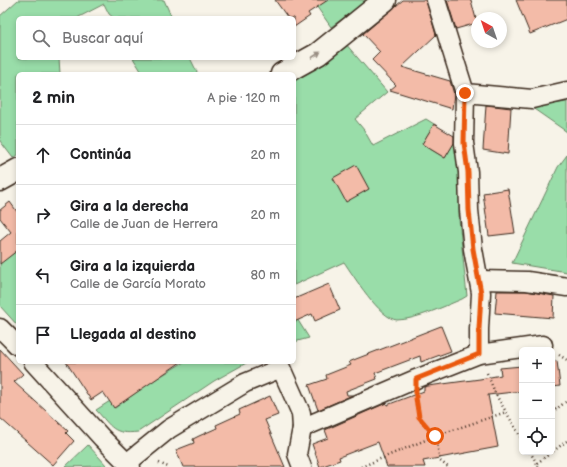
<!DOCTYPE html>
<html lang="es">
<head>
<meta charset="utf-8">
<style>
  :root { --surface:#fff; --page:#f6f6f6; --text:#202124; --muted:#757577; --line:#e0e0e0 }
  body { margin:0; font-family:"Balsamiq Sans",sans-serif; background:var(--page); color:var(--text) }
  .controls { position:absolute; right:12px; bottom:12px; display:grid; overflow:hidden; border-radius:6px; box-shadow:0 2px 6px #0003 }
  .controls button { width:36px; height:36px; display:grid; place-items:center; padding:0; border:0; border-bottom:1px solid var(--line); background:var(--surface); color:var(--text); font:20px sans-serif }
  .compass { position:absolute; left:471px; top:12px; width:36px; height:36px; border-radius:50%; background:var(--surface); box-shadow:0 2px 6px #0003; rotate:320deg }
  .stop { position:absolute; width:12px; height:12px; margin:-9px; border:3px solid #ea580c; border-radius:50%; background:#fff }
  .stop.end { background:#ea580c; border-color:#fff; box-shadow:0 1px 4px #0008 }
  .list { margin:0; padding:0; list-style:none }
  h2 { display:flex; justify-content:space-between; align-items:center; height:52px; margin:0; padding:0 16px; font-size:17px }
  h2 small { font-size:13px; font-weight:400; color:var(--muted) }
  .list li { display:grid; grid-template-columns:26px 1fr auto; gap:12px; align-items:center; box-sizing:border-box; height:60px; padding:0 16px; border-top:1px solid var(--line) }
  .list b { display:block; font-size:15px; white-space:nowrap }
  .list p { margin:0; font-size:13px; white-space:nowrap; color:var(--muted) }
  .list em { font-size:13px; font-style:normal; color:var(--muted) }
  .icon { flex:none; width:22px; height:22px; fill:none; stroke:currentColor; stroke-width:2; stroke-linecap:round; stroke-linejoin:round }
  .map { position:relative; flex:none; width:567px; height:467px; overflow:hidden }
  .search { position:absolute; background:var(--surface); box-shadow:0 2px 6px #0003; left:16px; top:16px; width:280px; height:44px; display:flex; align-items:center; gap:10px; box-sizing:border-box; padding:0 14px; border-radius:6px; color:var(--muted); font-size:15px }
  .panel { position:absolute; background:var(--surface); box-shadow:0 2px 6px #0003; left:16px; top:72px; width:280px; height:292px; border-radius:6px }
  .map>svg:first-child { display:block }
  .green { fill:#99dda9; stroke:#6a8464 }
  .building { fill:#f3bba8; stroke:#3b2a1e }
  .lines { fill:none; stroke-linecap:round; stroke-linejoin:round }
  .street-casing { stroke:#3b2a1e; stroke-width:21 }
  .secondary-casing { stroke:#3b2a1e; stroke-width:25 }
  .path { stroke:#3b2a1e; stroke-width:2.5; stroke-dasharray:1 3; stroke-linecap:butt }
  .street { stroke:#f7f3e8; stroke-width:18 }
  .secondary { stroke:#f7f3e8; stroke-width:22 }
  .oneway { fill:#998e83 }
  .route { stroke:#ea580c; stroke-width:5 }
</style>
</head>
<body>
<div class="map">
<svg width="567" height="467" viewBox="0 0 567 467">
  <rect width="100%" height="100%" fill="#f7f3e8"/>
  <filter id="ink" filterUnits="userSpaceOnUse"><feTurbulence type="fractalNoise" baseFrequency=".025" numOctaves="2"/><feDisplacementMap in="SourceGraphic" scale="8" xChannelSelector="R" yChannelSelector="G"/><feConvolveMatrix kernelMatrix="1 2 1 2 8 2 1 2 1" color-interpolation-filters="sRGB"/></filter>
  <g filter="url(#ink)">
    <g class="green">
      <polygon points="18,0 164,0 172,18 114,18 109,14 104,4 77,18 18,18 18,58 59,58 60,74 18,74 18,155 13,158 0,141 0,16"/>
      <polygon points="312,0 368,0 331,27"/>
      <path d="M345,43L387,92L355,119L364,130L373,146L426,119L434,124L422,144L445,158L457,138L460,160L459,219L467,296L462,299C445,306 415,320 397,320C380,319 353,275 344,262L294,285V74Z"/>
      <polygon points="133,58 190,58 198,74 143,74"/>
      <polygon points="567,102 567,132 531,107"/>
      <polygon points="567,155 567,272 512,263 558,167"/>
      <polygon points="18,250 18,326 0,306 0,261"/>
      <polygon points="294,314 309,338 294,342"/>
      <path d="M184,362H248L214,381L138,432C113,435 112,427 96,410L110,401L115,408L146,385Z"/>
      <polygon points="88,445 107,466 65,467"/>
    </g>
    <g class="building">
      <polygon points="275,0 328,0 308,13 310,16 294,27 294,18 288,18"/>
      <polygon points="403,0 426,0 436,35 402,67 450,81 454,94 452,109 390,90 396,85 372,60 380,52 363,34"/>
      <polygon points="447,0 471,0 477,23 456,29"/>
      <polygon points="516,0 567,0 567,19 530,34"/>
      <polygon points="486,105 511,108 508,154 483,150"/>
      <polygon points="434,124 454,136 454,143 445,158 422,144"/>
      <polygon points="356,165 369,189 346,202 333,178"/>
      <polygon points="508,189 515,233 489,236 483,193"/>
      <polygon points="10,202 18,213 18,250 0,264 0,241 11,232 0,218 0,210"/>
      <polygon points="329,284 340,310 315,321 312,314 294,322 294,299"/>
      <polygon points="497,291 526,291 554,296 553,318 495,313"/>
      <polygon points="441,326 451,351 421,362 420,356 375,373 377,379 346,391 347,395 353,395 318,410 309,385 327,379 326,375 351,365 349,362 356,359"/>
      <polygon points="0,349 23,374 14,382 68,431 66,433 74,441 53,465 0,418"/>
      <polygon points="557,361 560,386 552,387 552,362"/>
      <polygon points="66,362 181,362 114,408 103,392 91,400"/>
      <polygon points="522,366 522,391 488,395 498,447 423,461 425,467 387,467 378,442 339,457 340,460 320,467 312,444 328,438 325,430 386,403 387,405 424,391 424,387 428,386 480,379 501,375 500,368"/>
      <polygon points="270,396 278,415 265,420 285,467 183,467 176,450 194,443 193,439 199,436 217,428 216,425 240,414 239,410"/>
    </g>
    <g class="lines">
      <defs>
        <g id="street">
          <polyline points="436,0 465,93 464,143 468,172 469,210 473,249 481,293 479,329 479,354"/>
          <polyline points="465,93 532,99 567,91"/>
          <polyline points="479,280 527,281 567,287"/>
          <polyline points="0,328 18,346"/>
          <polyline points="33,362 102,438 131,467"/>
          <polyline points="127,463 169,429 245,383 281,368 301,413 302,428 416,379 479,354 543,345"/>
          <polyline points="302,467 297,454 302,428"/>
        </g>
        <g id="secondary">
          <polyline points="282,74 318,54 385,0"/>
          <polyline points="0,180 18,170"/>
        </g>
      </defs>
      <use href="#street" class="street-casing"/>
      <use href="#secondary" class="secondary-casing"/>
      <g class="path">
        <polyline points="559,355 567,360"/>
        <polyline points="487,373 496,395 522,439"/>
        <polyline points="416,400 419,417 436,438 440,461 448,467"/>
        <polyline points="552,412 567,401"/>
        <polyline points="530,452 539,467"/>
        <polyline points="159,463 168,467"/>
        <polyline points="537,463 567,441"/>
        <polyline points="361,467 435,436 506,412"/>
      </g>
      <use href="#street" class="street"/>
      <use href="#secondary" class="secondary"/>
    </g>
    <defs><path id="oneway-solid" d="M-6-.8H1V-3.2L6.5 0L1 3.2V.8H-6Z"/></defs>
    <use class="oneway" href="#oneway-solid" transform="translate(316 55) rotate(-33)"/>
  </g>
  <g class="lines" filter="url(#ink)">
    <polyline class="route" points="435,436 419,417 416,398 416,379 479,354 479,329 481,293 473,249 469,210 468,172 464,143 465,93"/>
  </g>
</svg>
<div class="controls">
<button>+</button>
<button>−</button>
<button><svg class="icon" aria-label="locate" viewBox="0 0 24 24"><circle cx="12" cy="12" r="6"/><path d="M12 2v4M12 18v4M2 12h4M18 12h4"/></svg></button>
</div>
<svg class="compass" viewBox="-18 -18 36 36"><path d="M0-13l5 13h-10z" fill="#e53935"/><path d="M0 13l5-13h-10z" fill="#757577"/></svg>
<div class="stop" style="left:435px;top:436px"></div>
<div class="stop end" style="left:465px;top:93px"></div>
<div class="search"><svg class="icon" aria-label="search" viewBox="0 0 24 24"><circle cx="10" cy="10" r="6"/><path d="M15 15l6 6"/></svg>Buscar aquí</div>
<section class="panel">
<h2>2 min<small>A pie · 120 m</small></h2>
<ul class="list">
<li><svg class="icon" aria-label="ahead" viewBox="0 0 24 24"><path d="M12 20V5M6 11l6-6 6 6"/></svg><div><b>Continúa</b></div><em>20 m</em></li>
<li><svg class="icon" aria-label="right" viewBox="0 0 24 24"><path d="M7 20v-9h11M14 6l5 5-5 5"/></svg><div><b>Gira a la derecha</b><p>Calle de Juan de Herrera</p></div><em>20 m</em></li>
<li><svg class="icon" aria-label="left" viewBox="0 0 24 24"><path d="M17 20v-9H6M10 6l-5 5 5 5"/></svg><div><b>Gira a la izquierda</b><p>Calle de García Morato</p></div><em>80 m</em></li>
<li><svg class="icon" aria-label="arrive" viewBox="0 0 24 24"><path d="M6 21V4h12l-3 4 3 4H6"/></svg><div><b>Llegada al destino</b></div></li>
</ul>
</section>
</div>
</body>
</html>
